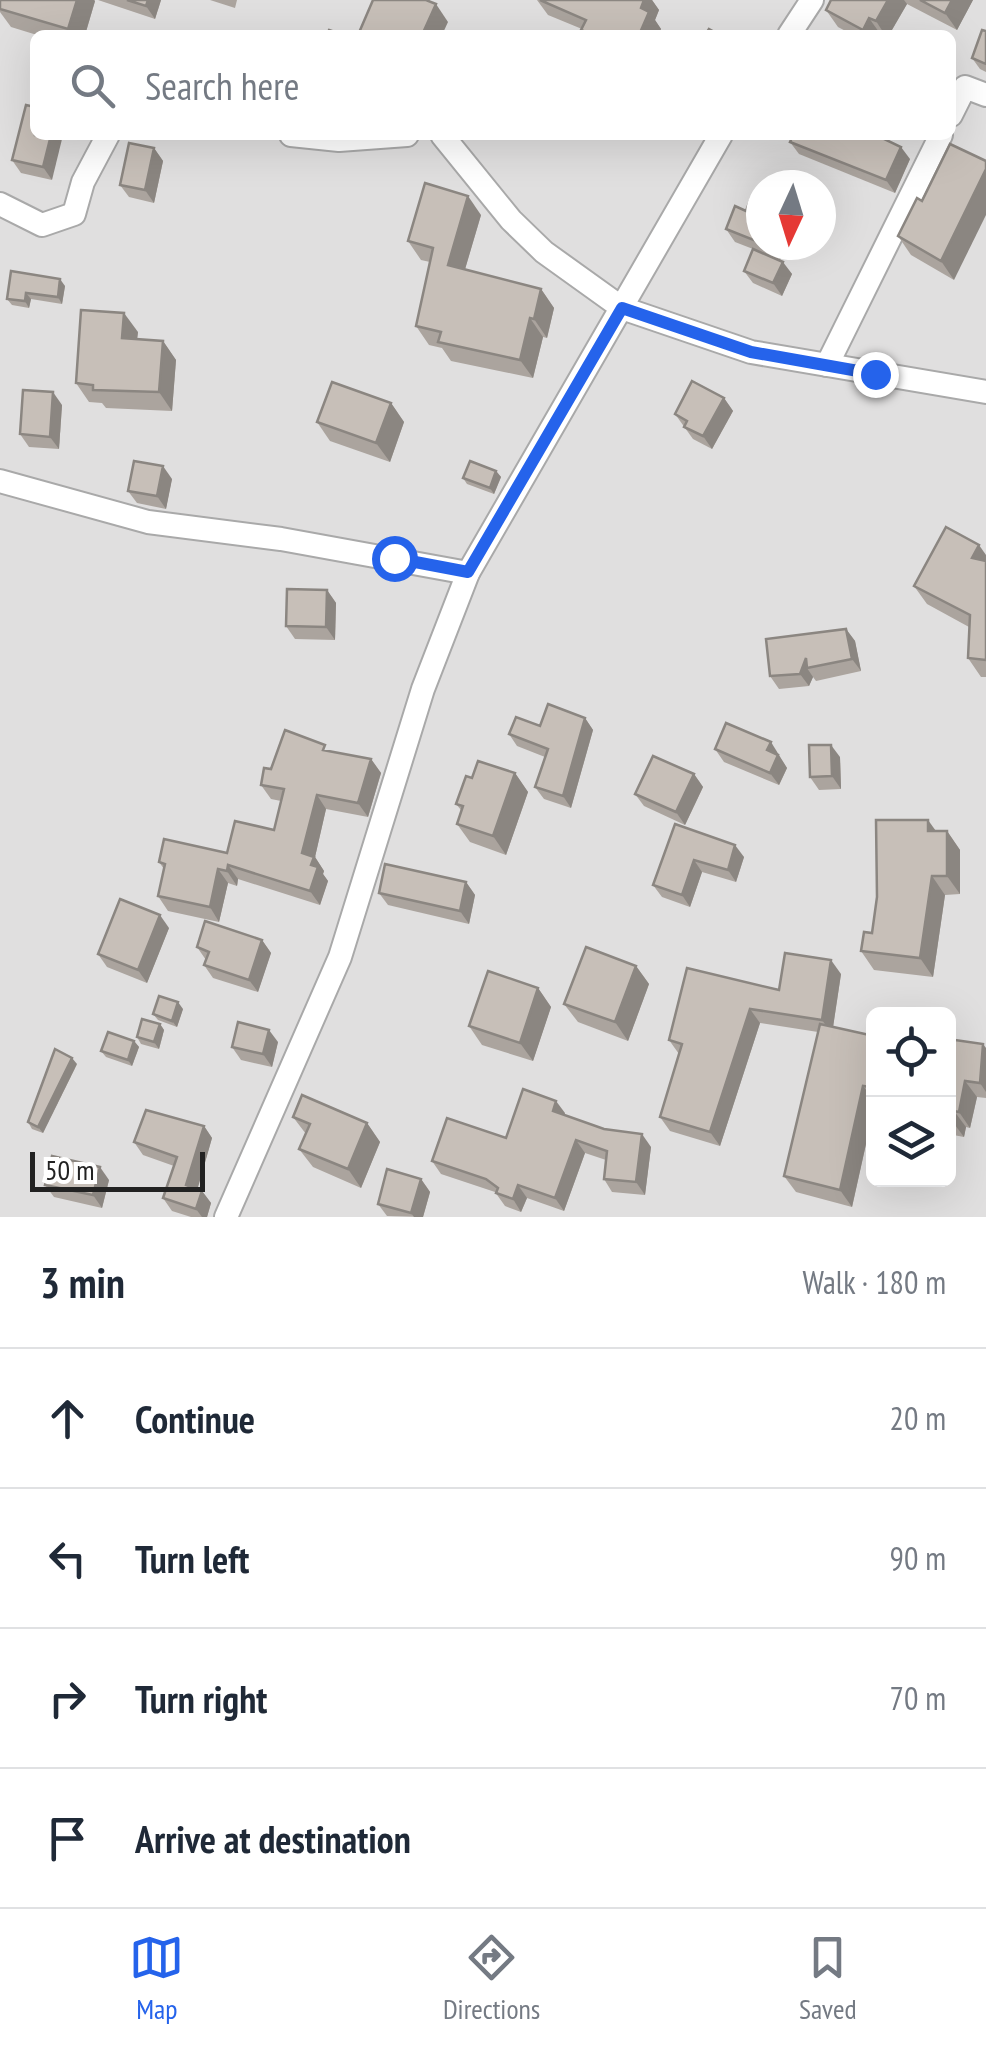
<!DOCTYPE html>
<html lang="en">
<head>
<meta charset="utf-8">
<style>
  :root { --surface:#fff; --page:#f6f6f7; --text:#1f2937; --muted:#747a83; --line:#e0e1e3; --accent:#2563eb }
  body { margin:0; font-family:"PT Sans Narrow",sans-serif; background:var(--page); color:var(--text) }
  .controls { position:absolute; right:30px; bottom:30px; display:grid; overflow:hidden; border-radius:15px; box-shadow:0 10px 40px #0002 }
  .controls button { width:90px; height:90px; display:grid; place-items:center; padding:0; border:0; border-bottom:2px solid var(--line); background:var(--surface); color:var(--text); font:50px sans-serif }
  .compass { position:absolute; left:746px; top:170px; width:90px; height:90px; border-radius:50%; background:var(--surface); box-shadow:0 10px 40px #0002; rotate:184deg }
  .scale { position:absolute; left:30px; bottom:25px; width:175px; box-sizing:border-box; padding-left:10px; border:5px solid #222; border-top:0; font-size:28px; line-height:35px; white-space:nowrap; color:#222; -webkit-text-stroke:8px #fff; paint-order:stroke }
  .stop { position:absolute; width:30px; height:30px; margin:-22px; border:8px solid #2563eb; border-radius:50%; background:#fff }
  .stop.end { background:#2563eb; border-color:#fff; box-shadow:0 2px 10px #0008 }
  .list { margin:0; padding:0; list-style:none }
  h2 { display:flex; justify-content:space-between; align-items:center; height:130px; margin:0; padding:0 40px; font-size:42px }
  h2 small { font-size:32px; font-weight:400; color:var(--muted) }
  .list li { display:grid; grid-template-columns:65px 1fr auto; gap:30px; align-items:center; box-sizing:border-box; height:140px; padding:0 40px; border-top:2px solid var(--line) }
  .list b { display:block; font-size:38px; white-space:nowrap }
  .list em { font-size:32px; font-style:normal; color:var(--muted) }
  .icon { flex:none; width:55px; height:55px; fill:none; stroke:currentColor; stroke-width:2; stroke-linecap:round; stroke-linejoin:round }
  .map { position:relative; flex:none; width:986px; height:1217px; overflow:hidden }
  .search { position:absolute; background:var(--surface); box-shadow:0 10px 40px #0002; left:30px; right:30px; top:30px; height:110px; display:flex; align-items:center; gap:25px; box-sizing:border-box; padding:0 35px; border-radius:15px; color:var(--muted); font-size:38px }
  .sheet { height:690px; background:var(--surface) }
  nav { display:flex; justify-content:space-around; align-items:center; box-sizing:border-box; height:140px; border-top:2px solid var(--line); background:var(--surface); font-size:28px; color:var(--muted) }
  nav a { display:grid; justify-items:center; gap:5px }
  nav .on { color:var(--accent) }
  .map>svg:first-child { display:block }
  .residential { fill:#e0dfdf; fill-rule:evenodd }
  .lines { fill:none; stroke-linecap:round; stroke-linejoin:round }
  .minor-casing { stroke:#a9a9a9; stroke-width:26 }
  .minor { stroke:#fff; stroke-width:22 }
  .wall { fill:#aba49e }
  .shaded-wall { fill:#8b8681 }
  .building { fill:#c7bfb8; stroke:#8b8681; stroke-width:2.5 }
  .route { stroke:#2563eb; stroke-width:12 }
</style>
</head>
<body>
<div class="map">
<svg width="986" height="1217" viewBox="0 0 986 1217">
  <rect width="100%" height="100%" fill="#f2efe9"/>
  <path class="residential" d="M0,0H986V1217H0ZM35,35H951V135H35ZM761,185H821V245H761ZM874,1014H948V1180H874Z"/>
  <g class="lines">
    <defs>
      <g id="minor">
        <polyline points="789,35 812,0"/>
        <polyline points="951,115 965,87 986,95"/>
        <polyline points="291,135 339,140 407,135"/>
        <polyline points="442,135 511,220 544,252 622,308 751,352 986,392"/>
        <polyline points="0,204 42,225 74,214 83,182 108,135"/>
        <polyline points="827,365 941,135"/>
        <polyline points="0,481 148,522 281,539 468,573"/>
        <polyline points="226,1217 340,957 423,689 468,573 721,135"/>
      </g>
    </defs>
    <use href="#minor" class="minor-casing"/>
    <use href="#minor" class="minor"/>
  </g>
  <g class="wall">
    <polygon points="0,0 94,0 95,1 85,35 37,35 11,27 0,12"/>
    <polygon points="98,0 161,0 155,19"/>
    <polygon points="210,0 237,0 235,8"/>
    <polygon points="537,0 652,0 659,10 655,20 661,29 658,35 585,35 582,29 548,15"/>
    <polygon points="831,0 973,0 957,30 907,4 889,35 853,35 838,27 826,10"/>
    <polygon points="986,31 986,72 980,69 972,58"/>
    <polygon points="26,105 52,180 21,173 12,160"/>
    <polygon points="790,142 910,159 895,193 799,154"/>
    <polygon points="154,148 163,161 154,203 129,197 120,185"/>
    <polygon points="917,198 954,280 911,255 898,236"/>
    <polygon points="761,202 761,245 786,245 780,260 792,274 782,296 753,283 744,271 753,249 735,242 726,229 746,211"/>
    <polygon points="481,215 465,269 541,289 554,308 547,338 543,337 533,378 451,361 442,348 429,345 416,326 430,262 421,260 408,241"/>
    <polygon points="11,271 65,286 62,304 31,299 29,308 12,305 7,299"/>
    <polygon points="138,332 137,339 163,341 176,360 172,411 106,408 102,403 89,402 76,383"/>
    <polygon points="724,398 733,411 712,449 693,439 675,414"/>
    <polygon points="391,403 404,422 390,462 330,441 317,422"/>
    <polygon points="62,405 59,449 29,447 20,434"/>
    <polygon points="496,471 501,477 494,494 467,484 463,478"/>
    <polygon points="172,479 166,509 137,503 128,491"/>
    <polygon points="986,555 986,677 981,677 968,658 969,627 927,604 914,586"/>
    <polygon points="327,590 336,603 335,640 295,639 286,626"/>
    <polygon points="846,629 855,641 861,671 816,681 813,677 809,686 779,689 770,676"/>
    <polygon points="585,718 593,730 571,808 544,799 535,787 545,757 517,746 509,734 540,726"/>
    <polygon points="715,749 779,754 779,756 787,768 779,785 724,762"/>
    <polygon points="330,751 371,759 381,773 368,817 326,809 315,857 324,871 323,874 328,881 320,905 238,879 237,886 228,883 219,922 168,911 158,896 164,869 159,862 227,853 274,830 281,801 271,799 261,785 271,769"/>
    <polygon points="840,757 841,789 819,790 810,777"/>
    <polygon points="515,773 528,792 506,855 470,842 457,824 461,810 456,804 472,778"/>
    <polygon points="694,774 703,787 685,825 644,806 635,794"/>
    <polygon points="675,824 744,857 736,882 702,872 690,907 662,897 653,885"/>
    <polygon points="936,831 947,831 960,850 960,894 945,895 933,977 874,970 861,951"/>
    <polygon points="466,882 475,895 469,924 388,905 379,893"/>
    <polygon points="169,928 147,983 107,967 98,954"/>
    <polygon points="262,940 271,953 258,992 213,978 204,965 206,960 197,947"/>
    <polygon points="636,966 649,984 628,1041 578,1022 564,1004"/>
    <polygon points="841,974 833,1027 874,1036 874,1108 852,1207 796,1192 784,1176 818,1032 760,1023 720,1146 670,1131 660,1117 679,1054 669,1040 779,990"/>
    <polygon points="538,988 551,1007 533,1061 482,1045 469,1026"/>
    <polygon points="183,1009 177,1027 158,1020 153,1014"/>
    <polygon points="160,1024 164,1030 159,1049 141,1044 137,1037"/>
    <polygon points="948,1039 986,1048 986,1098 977,1097 970,1128 966,1127 964,1137 948,1134"/>
    <polygon points="134,1041 139,1047 132,1066 106,1057 101,1051"/>
    <polygon points="278,1042 272,1067 241,1060 232,1047"/>
    <polygon points="77,1064 43,1133 32,1129 28,1122"/>
    <polygon points="565,1113 565,1116 651,1147 645,1195 612,1192 604,1179 606,1160 585,1153 564,1211 527,1198 521,1212 505,1206 495,1192 441,1174 432,1161 506,1138"/>
    <polygon points="293,1117 367,1123 380,1142 361,1188 313,1167 299,1149 306,1134"/>
    <polygon points="204,1126 212,1138 197,1189 202,1191 211,1203 207,1217 191,1217 172,1211 163,1198 174,1166 143,1155 134,1142"/>
    <polygon points="421,1179 430,1192 423,1217 387,1216 378,1204"/>
    <polygon points="109,1180 102,1208 54,1197 45,1185"/>
  </g>
  <g class="shaded-wall">
    <polygon points="77,0 94,0 95,1 85,35 72,35 68,29"/>
    <polygon points="148,0 161,0 155,19 146,6"/>
    <polygon points="644,0 652,0 659,10 655,20 661,29 658,35 639,35 641,8"/>
    <polygon points="888,0 904,0 907,4 889,35 885,35 876,21"/>
    <polygon points="952,0 973,0 957,30 945,13"/>
    <polygon points="436,4 448,22 442,35 422,35"/>
    <polygon points="869,18 881,35 866,35 863,30"/>
    <polygon points="51,135 63,135 52,180 43,167"/>
    <polygon points="901,147 910,159 895,193 886,180"/>
    <polygon points="154,148 163,161 154,203 145,190"/>
    <polygon points="986,169 986,215 954,280 941,261"/>
    <polygon points="468,196 481,215 461,283 448,265"/>
    <polygon points="772,245 786,245 780,260 771,248"/>
    <polygon points="783,262 792,274 782,296 773,283"/>
    <polygon points="60,279 65,286 62,304 58,297"/>
    <polygon points="541,289 554,308 547,338 534,319"/>
    <polygon points="26,293 31,299 29,308 25,301"/>
    <polygon points="124,313 138,332 135,356 122,338"/>
    <polygon points="530,318 543,337 533,378 520,360"/>
    <polygon points="163,341 176,360 172,411 159,392"/>
    <polygon points="53,392 62,405 59,449 50,437"/>
    <polygon points="724,398 733,411 712,449 703,436"/>
    <polygon points="391,403 404,422 390,462 376,443"/>
    <polygon points="163,466 172,479 166,509 157,496"/>
    <polygon points="496,471 501,477 494,494 490,488"/>
    <polygon points="979,545 986,555 986,574 972,558"/>
    <polygon points="327,590 336,603 335,640 326,627"/>
    <polygon points="846,629 855,641 861,671 852,659"/>
    <polygon points="806,658 807,668 813,677 809,686 800,674"/>
    <polygon points="585,718 593,730 571,808 563,796"/>
    <polygon points="771,742 787,768 779,785 770,773 767,750"/>
    <polygon points="831,745 840,757 841,789 832,776"/>
    <polygon points="371,759 381,773 368,817 358,803"/>
    <polygon points="515,773 528,792 506,855 493,836"/>
    <polygon points="694,774 703,787 685,825 676,812"/>
    <polygon points="317,795 326,809 315,857 324,871 323,874 328,881 320,905 310,891 302,853"/>
    <polygon points="928,820 941,838 928,831"/>
    <polygon points="947,831 960,850 960,894 947,876"/>
    <polygon points="735,845 744,857 736,882 728,870"/>
    <polygon points="694,860 702,872 690,907 682,895"/>
    <polygon points="228,865 238,879 237,886 227,871"/>
    <polygon points="218,869 228,883 219,922 210,907"/>
    <polygon points="932,876 945,895 933,977 920,958"/>
    <polygon points="466,882 475,895 469,924 460,911"/>
    <polygon points="160,915 169,928 147,983 138,970"/>
    <polygon points="262,940 271,953 258,992 249,980"/>
    <polygon points="831,960 841,974 832,1034 822,1020"/>
    <polygon points="636,966 649,984 628,1041 615,1022"/>
    <polygon points="538,988 551,1007 533,1061 520,1043"/>
    <polygon points="178,1002 183,1009 177,1027 172,1021"/>
    <polygon points="750,1009 760,1023 720,1146 710,1132"/>
    <polygon points="160,1024 164,1030 159,1049 154,1042"/>
    <polygon points="269,1030 278,1042 272,1067 263,1054"/>
    <polygon points="134,1041 139,1047 132,1066 128,1060"/>
    <polygon points="983,1044 986,1048 986,1092 980,1083"/>
    <polygon points="72,1058 77,1064 43,1133 38,1127"/>
    <polygon points="965,1081 977,1097 970,1128 959,1112"/>
    <polygon points="863,1086 874,1100 874,1108 852,1207 840,1190"/>
    <polygon points="556,1101 565,1113 561,1124 553,1111"/>
    <polygon points="954,1111 966,1127 964,1137 952,1121"/>
    <polygon points="367,1123 380,1142 361,1188 348,1169"/>
    <polygon points="204,1126 212,1138 195,1198 186,1185"/>
    <polygon points="642,1134 651,1147 645,1195 636,1182"/>
    <polygon points="576,1140 585,1153 564,1211 555,1198"/>
    <polygon points="100,1167 109,1180 102,1208 93,1195"/>
    <polygon points="421,1179 430,1192 423,1217 414,1217 411,1213"/>
    <polygon points="518,1185 527,1198 521,1212 513,1199"/>
    <polygon points="202,1191 211,1203 207,1217 202,1217 196,1209"/>
  </g>
  <g class="building">
    <polygon points="0,0 77,0 68,29 0,9"/>
    <polygon points="127,0 148,0 146,6"/>
    <polygon points="373,0 426,0 436,4 422,35 358,35"/>
    <polygon points="540,0 644,0 641,8 649,12 639,35 630,32 629,35 592,35 581,30 586,20"/>
    <polygon points="831,0 888,0 876,21 869,18 863,30 826,10"/>
    <polygon points="920,0 952,0 945,13"/>
    <polygon points="709,29 720,35 705,35"/>
    <polygon points="329,30 343,35 327,35"/>
    <polygon points="982,30 986,31 986,64 972,58"/>
    <polygon points="26,105 35,107 35,135 51,135 43,167 12,160"/>
    <polygon points="793,135 876,135 901,147 886,180 790,142"/>
    <polygon points="129,143 154,148 145,190 120,185"/>
    <polygon points="950,144 986,161 986,169 941,261 898,236 917,198 922,201"/>
    <polygon points="425,183 468,196 448,265 541,289 534,319 530,318 520,360 438,342 441,332 416,326 433,248 408,241"/>
    <polygon points="751,198 761,202 761,243 726,229 735,206 746,211"/>
    <polygon points="753,249 783,262 773,283 744,271"/>
    <polygon points="11,271 60,279 58,297 26,293 25,301 7,299"/>
    <polygon points="81,310 124,313 122,338 163,341 159,392 93,390 93,385 76,383"/>
    <polygon points="692,381 724,398 703,436 684,427 687,421 675,414"/>
    <polygon points="332,382 391,403 376,443 317,422"/>
    <polygon points="23,390 53,392 50,437 20,434"/>
    <polygon points="134,461 163,466 157,496 128,491"/>
    <polygon points="470,461 496,471 490,488 463,478"/>
    <polygon points="946,527 979,545 972,558 986,561 986,660 968,658 970,615 914,586"/>
    <polygon points="287,589 327,590 326,627 286,626"/>
    <polygon points="846,629 852,659 807,668 806,658 800,674 770,676 766,639"/>
    <polygon points="548,704 585,718 563,796 535,787 548,749 509,734 516,717 540,726"/>
    <polygon points="726,723 771,742 767,750 778,755 770,773 715,749"/>
    <polygon points="285,730 325,745 323,750 371,759 358,803 317,795 302,853 314,857 311,865 318,867 310,891 228,865 227,871 218,869 210,907 158,896 165,864 159,862 164,839 227,853 235,821 274,830 284,789 261,785 264,768 271,769"/>
    <polygon points="809,745 831,745 832,776 810,777"/>
    <polygon points="653,756 694,774 676,812 635,794"/>
    <polygon points="478,761 515,773 493,836 457,824 463,806 456,804 466,776 472,778"/>
    <polygon points="876,820 928,820 928,831 947,831 947,876 932,876 920,958 861,951 864,932 872,933 877,897"/>
    <polygon points="675,824 735,845 728,870 694,860 682,895 653,885"/>
    <polygon points="385,864 466,882 460,911 379,893"/>
    <polygon points="120,899 160,915 138,970 98,954"/>
    <polygon points="205,921 262,940 249,980 204,965 209,952 197,947"/>
    <polygon points="586,947 636,966 615,1022 564,1004"/>
    <polygon points="785,953 831,960 822,1020 750,1009 710,1132 660,1117 682,1044 669,1040 687,968 779,990"/>
    <polygon points="488,971 538,988 520,1043 469,1026"/>
    <polygon points="159,996 178,1002 172,1021 153,1014"/>
    <polygon points="142,1019 160,1024 154,1042 137,1037"/>
    <polygon points="238,1022 269,1030 263,1054 232,1047"/>
    <polygon points="820,1024 874,1036 874,1074 871,1087 863,1086 840,1190 784,1176"/>
    <polygon points="108,1032 134,1041 128,1060 101,1051"/>
    <polygon points="948,1039 983,1044 980,1083 965,1081 959,1112 954,1111 952,1121 948,1120"/>
    <polygon points="55,1049 72,1058 38,1127 28,1122"/>
    <polygon points="523,1089 556,1101 553,1111 604,1129 642,1134 636,1182 604,1179 607,1151 576,1140 555,1198 518,1185 513,1199 496,1193 498,1188 486,1179 432,1161 447,1118 506,1138"/>
    <polygon points="302,1095 367,1123 348,1169 299,1149 310,1124 293,1117"/>
    <polygon points="146,1110 204,1126 186,1185 202,1191 196,1209 163,1198 177,1157 134,1142"/>
    <polygon points="52,1156 100,1167 93,1195 45,1185"/>
    <polygon points="387,1169 421,1179 411,1213 378,1204"/>
  </g>
  <g class="lines">
    <polyline class="route" points="394,558 468,572 622,308 751,352 875,374"/>
  </g>
</svg>
<div class="controls">
<button><svg class="icon" aria-label="locate" viewBox="0 0 24 24"><circle cx="12" cy="12" r="6"/><path d="M12 2v4M12 18v4M2 12h4M18 12h4"/></svg></button>
<button><svg class="icon" aria-label="layers" viewBox="0 0 24 24"><path d="M12 4l9 5-9 5-9-5zM3 14l9 5 9-5"/></svg></button>
</div>
<svg class="compass" viewBox="-18 -18 36 36"><path d="M0-13l5 13h-10z" fill="#e53935"/><path d="M0 13l5-13h-10z" fill="#747a83"/></svg>
<div class="scale">50 m</div>
<div class="stop" style="left:394px;top:558px"></div>
<div class="stop end" style="left:875px;top:374px"></div>
<div class="search"><svg class="icon" aria-label="search" viewBox="0 0 24 24"><circle cx="10" cy="10" r="6"/><path d="M15 15l6 6"/></svg>Search here</div>
</div>
<section class="sheet">
<h2>3 min<small>Walk · 180 m</small></h2>
<ul class="list">
<li><svg class="icon" aria-label="ahead" viewBox="0 0 24 24"><path d="M12 20V5M6 11l6-6 6 6"/></svg><div><b>Continue</b></div><em>20 m</em></li>
<li><svg class="icon" aria-label="left" viewBox="0 0 24 24"><path d="M17 20v-9H6M10 6l-5 5 5 5"/></svg><div><b>Turn left</b></div><em>90 m</em></li>
<li><svg class="icon" aria-label="right" viewBox="0 0 24 24"><path d="M7 20v-9h11M14 6l5 5-5 5"/></svg><div><b>Turn right</b></div><em>70 m</em></li>
<li><svg class="icon" aria-label="arrive" viewBox="0 0 24 24"><path d="M6 21V4h12l-3 4 3 4H6"/></svg><div><b>Arrive at destination</b></div></li>
</ul>
</section>
<nav>
<a class="on"><svg class="icon" aria-label="map" viewBox="0 0 24 24"><path d="M3 6l6-2 6 2 6-2v14l-6 2-6-2-6 2zM9 4v14M15 6v14"/></svg>Map</a>
<a><svg class="icon" aria-label="directions" viewBox="0 0 24 24"><path d="M12 3l9 9-9 9-9-9zM9 14v-3h6M13 9l2 2-2 2"/></svg>Directions</a>
<a><svg class="icon" aria-label="saved" viewBox="0 0 24 24"><path d="M7 4h10v16l-5-4-5 4z"/></svg>Saved</a>
</nav>
</body>
</html>
